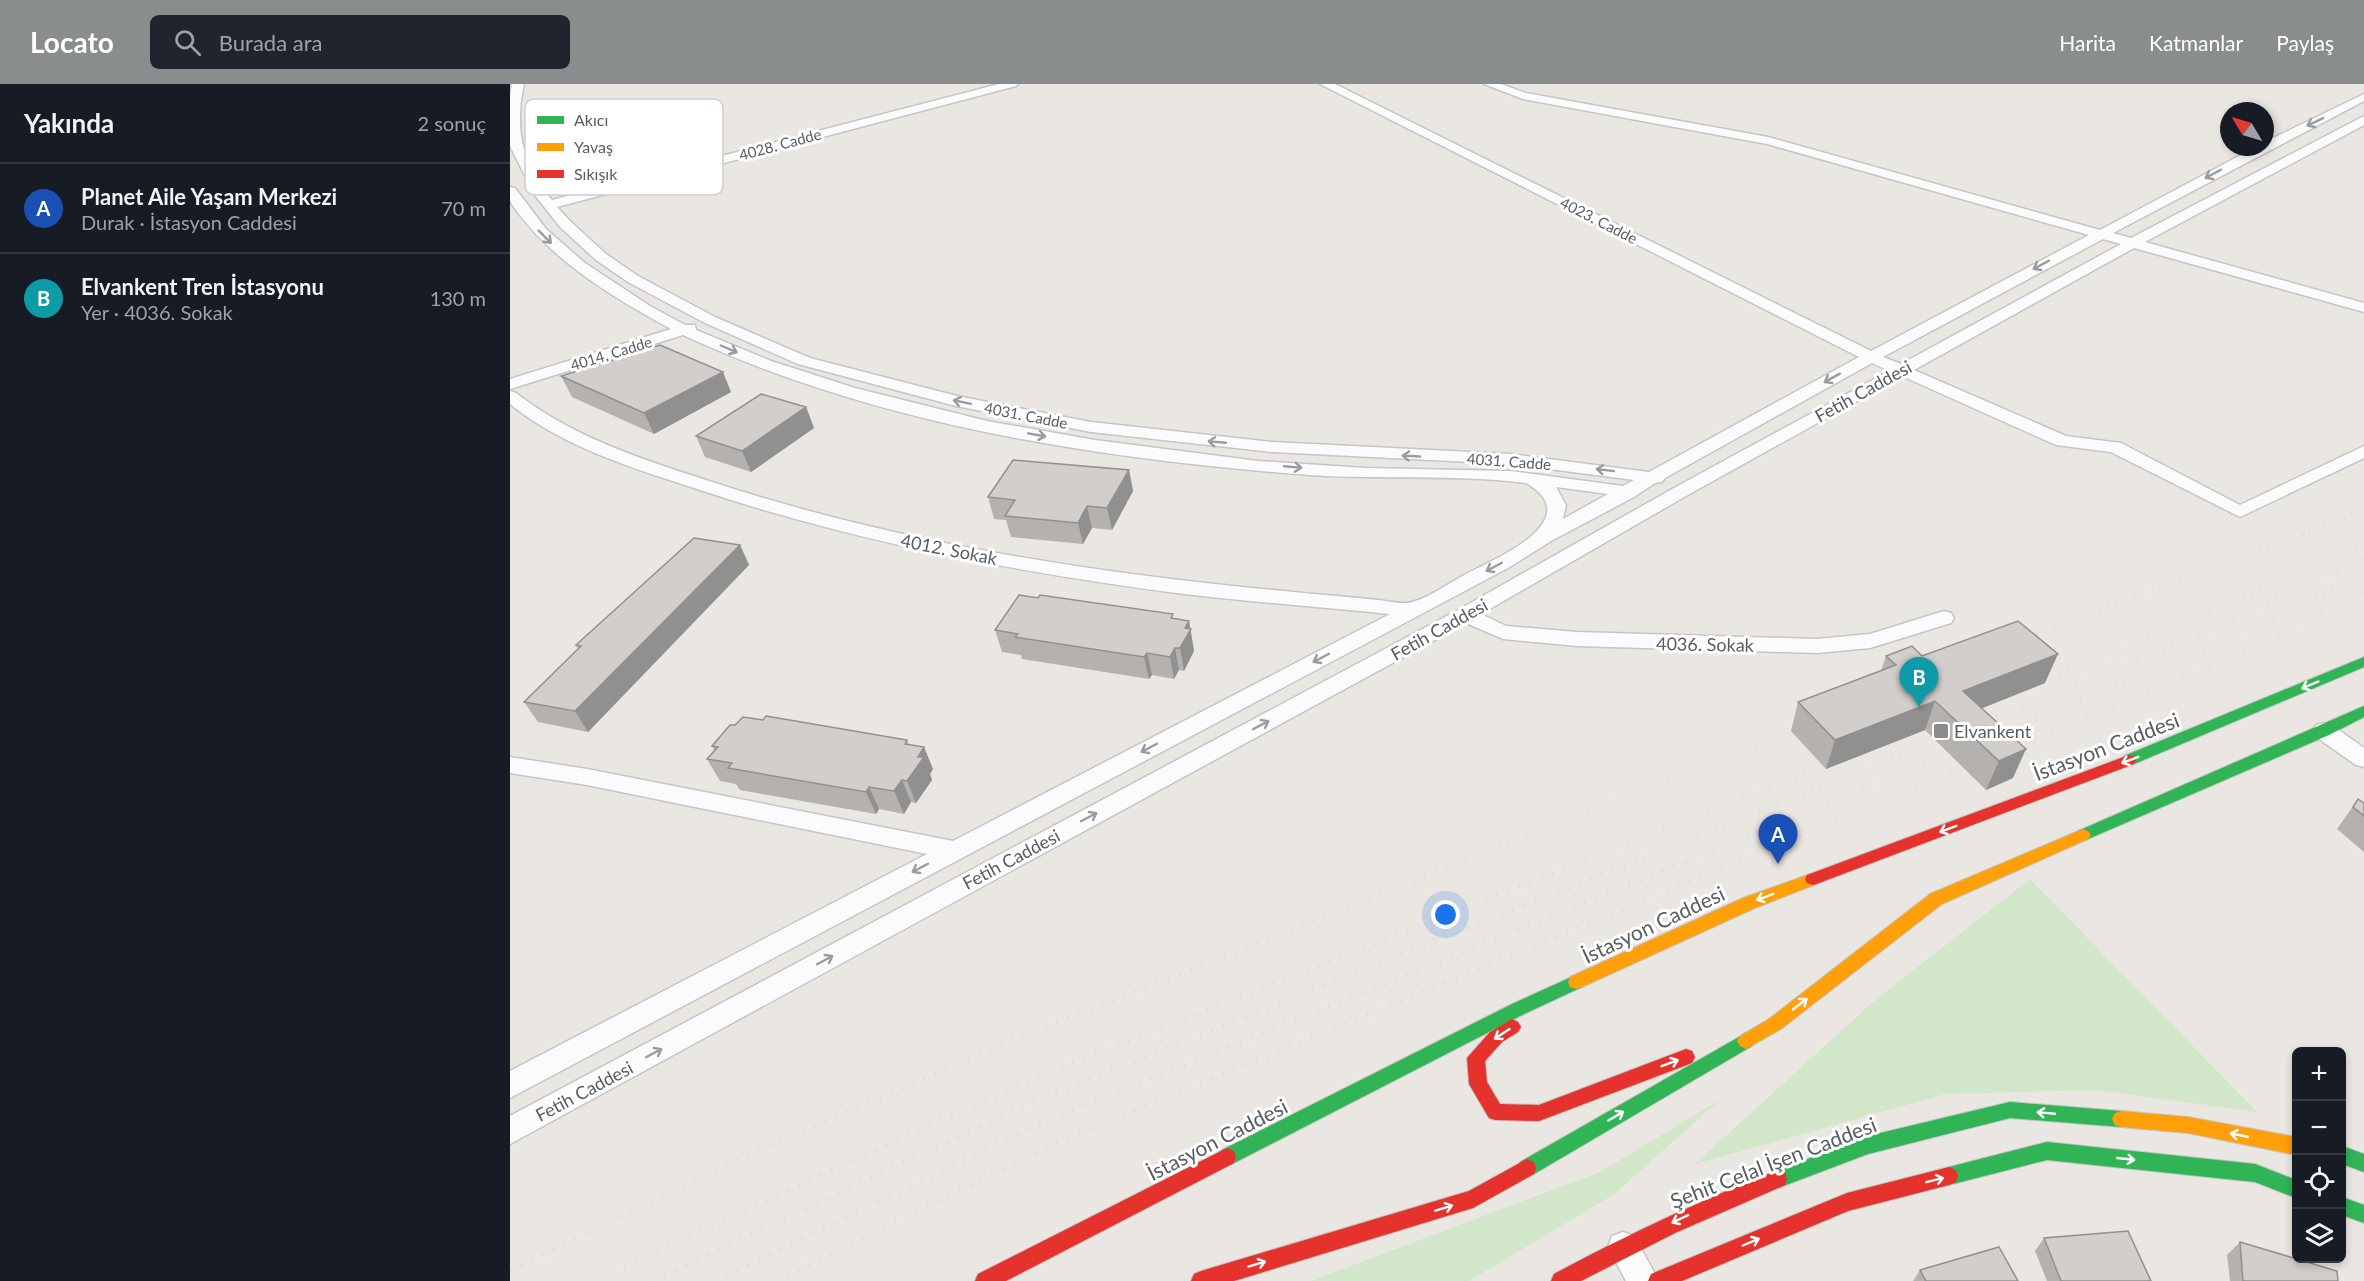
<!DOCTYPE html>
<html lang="tr">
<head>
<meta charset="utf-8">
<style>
  :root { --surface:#171b24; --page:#20242c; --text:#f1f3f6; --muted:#9ea1a6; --line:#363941; --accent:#8a8d8e }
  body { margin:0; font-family:Lato,sans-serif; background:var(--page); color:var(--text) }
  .controls { position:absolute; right:18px; bottom:18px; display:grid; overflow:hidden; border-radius:9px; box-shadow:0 3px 9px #0003 }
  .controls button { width:54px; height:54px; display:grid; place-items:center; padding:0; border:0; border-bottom:2px solid var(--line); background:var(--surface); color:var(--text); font:30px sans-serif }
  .compass { position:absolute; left:1710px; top:18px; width:54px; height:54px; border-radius:50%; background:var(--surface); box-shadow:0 3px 9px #0003; rotate:308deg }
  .you { position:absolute; left:936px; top:831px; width:21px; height:21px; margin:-15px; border:4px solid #fff; border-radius:50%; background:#1a73e8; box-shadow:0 0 0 9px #1a73e833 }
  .badge { display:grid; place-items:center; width:39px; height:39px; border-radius:50%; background:var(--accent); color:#fff; font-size:20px; font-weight:700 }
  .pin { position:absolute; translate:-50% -50px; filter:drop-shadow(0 2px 3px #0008) }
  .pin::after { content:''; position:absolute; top:32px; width:21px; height:18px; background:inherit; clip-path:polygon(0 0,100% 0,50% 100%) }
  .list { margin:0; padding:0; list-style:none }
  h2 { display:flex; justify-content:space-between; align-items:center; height:78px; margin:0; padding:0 24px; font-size:26px }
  h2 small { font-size:20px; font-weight:400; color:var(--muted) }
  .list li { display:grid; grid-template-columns:39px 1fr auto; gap:18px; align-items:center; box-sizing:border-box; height:90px; padding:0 24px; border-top:2px solid var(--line) }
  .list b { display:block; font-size:22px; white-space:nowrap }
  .list p { margin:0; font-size:20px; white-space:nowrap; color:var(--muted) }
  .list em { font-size:20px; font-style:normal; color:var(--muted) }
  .icon { flex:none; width:33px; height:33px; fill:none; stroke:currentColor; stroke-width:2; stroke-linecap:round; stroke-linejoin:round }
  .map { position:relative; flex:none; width:1854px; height:1197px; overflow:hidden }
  header { display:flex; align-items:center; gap:36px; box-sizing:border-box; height:84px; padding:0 30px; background:var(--accent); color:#fff }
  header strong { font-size:28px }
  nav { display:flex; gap:33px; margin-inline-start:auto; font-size:21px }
  .search { width:420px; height:54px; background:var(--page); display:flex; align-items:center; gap:15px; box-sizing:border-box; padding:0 21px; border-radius:9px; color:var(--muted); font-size:22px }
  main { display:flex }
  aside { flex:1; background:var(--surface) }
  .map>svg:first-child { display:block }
  .green { fill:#d2e7ca }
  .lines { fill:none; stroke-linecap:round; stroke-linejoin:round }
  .street-casing { stroke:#c6c5c5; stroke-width:3 }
  .fast-casing { stroke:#c4c4c3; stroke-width:2 }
  .slow-casing { stroke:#c4c4c3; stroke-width:2 }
  .jam-casing { stroke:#c4c4c3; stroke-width:2 }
  .street { fill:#fcfbfb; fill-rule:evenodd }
  .fast { fill:#30b455; fill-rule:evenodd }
  .slow { fill:#ff9f0a; fill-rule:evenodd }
  .jam { fill:#e5322d; fill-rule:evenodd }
  .rail-far2 { stroke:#e2e1e0; stroke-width:4; stroke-dasharray:1.5 6; stroke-linecap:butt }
  .rail-far1 { stroke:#e2e1e0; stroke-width:4.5; stroke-dasharray:1.5 8; stroke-linecap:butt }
  .rail { stroke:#e2e1e0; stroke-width:6; stroke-dasharray:2 10; stroke-linecap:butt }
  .wall { fill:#b4b1af }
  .shaded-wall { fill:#92908f }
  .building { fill:#d1cecc; stroke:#92908f; stroke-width:1.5 }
  .oneway { stroke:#999c9f }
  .oneway2 { stroke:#fff }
  .poi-dot { fill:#8a8d8e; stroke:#fff; stroke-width:2 }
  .labels { text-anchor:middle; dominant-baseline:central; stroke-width:6; stroke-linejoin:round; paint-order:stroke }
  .far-street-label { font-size:15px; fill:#575d61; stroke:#fff }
  .street-label { font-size:18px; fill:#575d61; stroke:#fff }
  .poi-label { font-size:18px; fill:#575d61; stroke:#fff; text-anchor:start }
  .near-street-label { font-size:21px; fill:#575d61; stroke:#fff }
  .key { fill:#fff; stroke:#cdced0; stroke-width:1.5 }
  .key-label { font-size:16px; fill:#575d61 }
</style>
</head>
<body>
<header>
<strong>Locato</strong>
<div class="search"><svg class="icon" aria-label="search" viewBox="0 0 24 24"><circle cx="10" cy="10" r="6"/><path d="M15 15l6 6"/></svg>Burada ara</div>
<nav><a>Harita</a><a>Katmanlar</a><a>Paylaş</a></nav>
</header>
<main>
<aside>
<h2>Yakında<small>2 sonuç</small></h2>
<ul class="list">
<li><span class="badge" style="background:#1a4fb4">A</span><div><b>Planet Aile Yaşam Merkezi</b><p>Durak · İstasyon Caddesi</p></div><em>70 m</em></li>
<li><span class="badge" style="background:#0f9aa8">B</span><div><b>Elvankent Tren İstasyonu</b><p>Yer · 4036. Sokak</p></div><em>130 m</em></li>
</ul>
</aside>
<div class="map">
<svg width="1854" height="1197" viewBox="0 0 1854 1197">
  <rect width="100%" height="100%" fill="#eae6e2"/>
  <g class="green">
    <polygon points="1520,795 1747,1028 1586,1006 1436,1010 1185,1080 1364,917"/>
    <polygon points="1210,1016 1103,1111 959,1197 801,1197 1090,1088"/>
  </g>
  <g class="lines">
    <defs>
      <g id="street">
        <path d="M2,0H14C4,45 12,80 42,116L489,0H508L506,2L47,123L60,137L96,170L128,192L205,233L300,274L447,312L581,338L763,358L1000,370L1139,388L1349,273L810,0H825L1361,267L1579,151L1257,60L1013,15L974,0H991L1016,9L1258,53L1590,146L1746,63H1755V58L1854,10V17L1603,149L1621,154L1854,32V41L1635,158L1854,219V228L1624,164L1404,286L1556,352L1611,359L1730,421L1854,362V374L1730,433L1601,368L1546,361L1392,292L1176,412L971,530L996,542L1067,548L1307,555L1360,550L1434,527L1441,529L1444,534L1441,539L1360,564L1307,569L1067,562L993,555L956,539L0,1060V1032L948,526L1164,404L1379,287L1362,279L1155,394L1152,398L1145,399L1124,413L1041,457L998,484L0,1014V987L417,770L77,701L0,689V673L77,685L443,757L880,530C811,523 743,518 674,510C510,489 345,458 187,405C123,384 53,363 0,320V307L6,309C61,352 130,375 196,396C386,459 585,490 783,508C812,511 840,513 868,516C878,517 893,521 902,518C921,513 940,498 958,489C988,474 1078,435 1016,399C945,390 871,396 799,391C587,375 367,341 173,251L0,305V295L161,245C102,213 42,177 3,122L0,117V103L5,104L36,145L75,179L140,222L175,241H185L186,246L261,277L345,304L477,337L585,356L748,377L856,384L1000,387L1113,402L1124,396L1000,380L763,368L581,348L446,322L288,280L195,239L118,198L86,176L50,143L24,110L0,62V11ZM1593,155L1611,160L1391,280L1373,273ZM1046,403L1098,410L1053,435L1056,421Z"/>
        <polygon points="1814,639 1822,641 1854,664 1854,683 1846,681 1806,653 1803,647 1806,641"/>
        <polygon points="1113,1148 1124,1152 1149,1197 1116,1197 1098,1163 1102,1152"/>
      </g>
      <g id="fast">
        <polygon points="1854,573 1854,583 1624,680 1614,680 1612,676 1614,672"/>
        <polygon points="1854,622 1854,633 1819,651 1578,755 1573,757 1568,755 1565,751 1568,747"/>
        <polygon points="1066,891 1072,893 1074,898 1072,903 1014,930 724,1079 717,1082 710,1079 708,1073 710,1067 1002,920"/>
        <polygon points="1236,949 1242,952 1245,957 1242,962 1024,1090 1017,1093 1010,1090 1008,1084 1010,1078"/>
        <polygon points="1500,1018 1611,1027 1617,1029 1620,1035 1617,1041 1611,1043 1500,1034 1358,1070 1268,1104 1261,1101 1259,1095 1261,1089 1358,1052"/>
        <polygon points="1537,1058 1745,1080 1786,1096 1786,1114 1745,1098 1537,1076 1439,1101 1432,1098 1430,1092 1432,1086 1439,1083"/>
        <polygon points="1832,1062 1854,1070 1854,1088 1832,1080"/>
        <polygon points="1832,1113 1854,1121 1854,1139 1832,1131"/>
      </g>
      <g id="slow">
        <polygon points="1573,745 1578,747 1581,751 1578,755 1432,820 1271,945 1236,965 1230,962 1227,957 1230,952 1259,935 1420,810"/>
        <polygon points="1303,789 1309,791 1311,795 1309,799 1245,824 1072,903 1066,905 1060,903 1058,898 1060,893 1233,814"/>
        <polygon points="1611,1027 1678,1033 1786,1053 1786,1071 1678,1049 1611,1043 1605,1041 1602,1035 1605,1029"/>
      </g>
      <g id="jam">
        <polygon points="1619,671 1624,672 1626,676 1624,680 1309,799 1303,801 1297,799 1295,795 1297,791"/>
        <polygon points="1002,935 1008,938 1011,943 1008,948 992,958 975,977 977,998 990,1020 1029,1021 1176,965 1182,967 1185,973 1182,979 1029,1037 985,1036 979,1034 959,1000 957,974 980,948"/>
        <polygon points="717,1064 724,1067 726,1073 724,1079 496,1197 465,1197 468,1190"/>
        <polygon points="1017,1075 1024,1078 1026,1084 1024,1090 963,1124 724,1197 681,1197 684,1190 691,1187 959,1107"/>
        <polygon points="1439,1083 1446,1086 1448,1092 1446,1098 1439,1101 1338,1127 1172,1197 1138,1197 1141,1190 1337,1109"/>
        <path d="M1268,1086L1275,1089L1277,1095L1275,1101L1165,1149L1071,1197H1041L1044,1190C1117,1151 1191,1116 1268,1086Z"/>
      </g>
    </defs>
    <use href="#street" class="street-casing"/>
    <use href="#fast" class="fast-casing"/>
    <use href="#slow" class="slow-casing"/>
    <use href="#jam" class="jam-casing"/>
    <use href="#street" class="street"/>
    <use href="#fast" class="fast"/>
    <use href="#slow" class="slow"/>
    <use href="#jam" class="jam"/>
    <polyline class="rail-far2" points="1792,451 1854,426"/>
    <g class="rail-far1">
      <polyline points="1509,557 1634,508 1797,449"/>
      <polyline points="1522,600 1678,539 1854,458"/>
      <polyline points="1468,640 1694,549 1854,474"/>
      <polyline points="1482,653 1711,560 1854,491"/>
      <polyline points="1497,667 1727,571 1854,509"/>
      <polyline points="954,777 1297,641"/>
      <polyline points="1073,777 1329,676"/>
      <polyline points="1125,777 1440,651"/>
      <polyline points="1176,777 1455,664"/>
      <polyline points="1229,777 1469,678"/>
    </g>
    <g class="rail">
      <polyline points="0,1187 231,1074 503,956 957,776"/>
      <polyline points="81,1197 515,998 1077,776"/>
      <polyline points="143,1197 523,1018 1128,776"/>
      <polyline points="205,1197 531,1039 1180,776"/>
      <polyline points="266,1197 539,1062 1232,776"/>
    </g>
  </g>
  <g class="wall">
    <polygon points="51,292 221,308 144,350 62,313"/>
    <polygon points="296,323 304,344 241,388 195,373 186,352"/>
    <polygon points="619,386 623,407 602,446 582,444 573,460 501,453 496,436 484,435 478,413"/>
    <polygon points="230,461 239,481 78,648 28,638 14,618 68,565 66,561"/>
    <polygon points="528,514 663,530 663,534 679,537 684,567 674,587 669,586 664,595 642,591 639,595 512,575 511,571 492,568 485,546"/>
    <polygon points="1376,572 1412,572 1535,599 1472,624 1503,694 1476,706 1415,646 1316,685 1281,647 1288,618 1371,587"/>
    <polygon points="397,656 399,661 423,685 420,690 422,696 406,719 401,718 394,730 369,725 366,730 230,706 226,700 210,697 197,675 204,666 202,662"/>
    <polygon points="1848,715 1854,719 1854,768 1827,745"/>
    <polygon points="1534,1154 1641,1197 1537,1197 1525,1167"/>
    <polygon points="1730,1158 1828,1197 1720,1197 1717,1171"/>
    <polygon points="1410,1186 1508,1197 1403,1197"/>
  </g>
  <g class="shaded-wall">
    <polygon points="213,288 221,308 144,350 134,329"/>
    <polygon points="296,323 304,344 241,388 232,367"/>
    <polygon points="619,386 623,407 602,446 597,424"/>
    <polygon points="577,422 582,444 573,460 568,439"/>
    <polygon points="230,461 239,481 78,648 65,627"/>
    <polygon points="679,537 684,567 674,587 670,564 675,544"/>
    <polygon points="665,564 669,586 664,595 660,573"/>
    <polygon points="637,569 642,591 639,595 634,573"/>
    <polygon points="1548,570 1535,599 1445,635 1453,607"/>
    <polygon points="1425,617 1415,646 1316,685 1325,656"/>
    <polygon points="414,663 423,685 420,690 422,696 406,719 397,697 408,673"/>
    <polygon points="1516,665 1503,694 1476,706 1489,677"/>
    <polygon points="392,696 401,718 394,730 384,707"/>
    <polygon points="359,703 369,725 366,730 356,708"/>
  </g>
  <g class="building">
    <polygon points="150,261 213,288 134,329 51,292"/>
    <polygon points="251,310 296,323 232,367 186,352"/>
    <polygon points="503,376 619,386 597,424 577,422 568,439 495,432 505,416 478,413"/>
    <polygon points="184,454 230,461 65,627 14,618 71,562 66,561"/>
    <polygon points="509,511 528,514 530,511 663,530 661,534 679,537 675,544 681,545 670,564 665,564 660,573 637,569 634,573 505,553 508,550 485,546"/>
    <polygon points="1508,537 1548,570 1453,607 1516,665 1489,677 1425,617 1325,656 1288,618 1386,581 1376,572 1402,562 1412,572"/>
    <polygon points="256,632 397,656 395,660 414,663 408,673 414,673 397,697 392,696 384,707 359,703 356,708 218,684 222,679 197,675 208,663 202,662 220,641 225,641 233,633 253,636"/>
    <polygon points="1848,715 1854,719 1854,732 1843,723"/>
    <polygon points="1618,1147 1641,1197 1551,1197 1534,1154"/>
    <polygon points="1730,1158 1827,1187 1828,1197 1733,1197"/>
    <polygon points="1489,1163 1508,1197 1416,1197 1410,1186"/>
  </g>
  <defs><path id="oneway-shaft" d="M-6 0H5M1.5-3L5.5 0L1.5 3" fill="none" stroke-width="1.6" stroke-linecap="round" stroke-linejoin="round" transform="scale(1.5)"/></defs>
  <g class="oneway">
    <use href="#oneway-shaft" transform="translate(1805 38) rotate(154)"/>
    <use href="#oneway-shaft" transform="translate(1703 90) rotate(152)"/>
    <use href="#oneway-shaft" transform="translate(35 153) rotate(45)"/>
    <use href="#oneway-shaft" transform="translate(1531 181) rotate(152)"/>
    <use href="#oneway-shaft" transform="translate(219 265) rotate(23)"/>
    <use href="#oneway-shaft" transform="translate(1322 294) rotate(151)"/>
    <use href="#oneway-shaft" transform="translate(452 318) rotate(-168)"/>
    <use href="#oneway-shaft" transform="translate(527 351) rotate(10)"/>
    <use href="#oneway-shaft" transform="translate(707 358) rotate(-175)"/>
    <use href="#oneway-shaft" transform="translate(901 372) rotate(-177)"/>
    <use href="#oneway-shaft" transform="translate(783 383) rotate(5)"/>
    <use href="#oneway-shaft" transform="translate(1095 386) rotate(-173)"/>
    <use href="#oneway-shaft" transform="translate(984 483) rotate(152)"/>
    <use href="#oneway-shaft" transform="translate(811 574) rotate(152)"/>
    <use href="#oneway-shaft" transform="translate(751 641) rotate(-28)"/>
    <use href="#oneway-shaft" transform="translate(639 664) rotate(152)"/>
    <use href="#oneway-shaft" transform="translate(579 733) rotate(-28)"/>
    <use href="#oneway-shaft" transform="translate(410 784) rotate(152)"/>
    <use href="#oneway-shaft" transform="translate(315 876) rotate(-28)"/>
    <use href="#oneway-shaft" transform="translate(144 969) rotate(-28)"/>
  </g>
  <g class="oneway2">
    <use href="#oneway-shaft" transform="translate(1800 601) rotate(157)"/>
    <use href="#oneway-shaft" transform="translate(1620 676) rotate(159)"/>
    <use href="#oneway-shaft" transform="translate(1438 745) rotate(159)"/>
    <use href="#oneway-shaft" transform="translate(1255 813) rotate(159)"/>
    <use href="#oneway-shaft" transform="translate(1290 920) rotate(-38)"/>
    <use href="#oneway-shaft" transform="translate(992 950) rotate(147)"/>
    <use href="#oneway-shaft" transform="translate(1160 979) rotate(-21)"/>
    <use href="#oneway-shaft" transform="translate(1536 1029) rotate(-175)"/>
    <use href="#oneway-shaft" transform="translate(1106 1032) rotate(-30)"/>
    <use href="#oneway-shaft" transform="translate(1729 1051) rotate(-169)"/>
    <use href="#oneway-shaft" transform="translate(1616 1075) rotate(6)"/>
    <use href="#oneway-shaft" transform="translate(1425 1096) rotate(-14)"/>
    <use href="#oneway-shaft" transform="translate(934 1124) rotate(-17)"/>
    <use href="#oneway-shaft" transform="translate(1170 1135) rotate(155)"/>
    <use href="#oneway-shaft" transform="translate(1241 1158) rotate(-23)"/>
    <use href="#oneway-shaft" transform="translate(747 1180) rotate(-17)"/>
  </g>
  <rect class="poi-dot" x="1423" y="639" width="16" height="16" rx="3"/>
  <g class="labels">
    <g class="far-street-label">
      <text transform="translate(270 60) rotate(-15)">4028. Cadde</text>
      <text transform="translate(1089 136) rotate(27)">4023. Cadde</text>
      <text transform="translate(101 269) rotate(-17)">4014. Cadde</text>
      <text transform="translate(516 331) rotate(11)">4031. Cadde</text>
      <text transform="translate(999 377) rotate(4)">4031. Cadde</text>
    </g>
    <g class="street-label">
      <text transform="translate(1353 307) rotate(-29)">Fetih Caddesi</text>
      <text transform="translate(439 465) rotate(11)">4012. Sokak</text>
      <text transform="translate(929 545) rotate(-29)">Fetih Caddesi</text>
      <text transform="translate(1195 560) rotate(1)">4036. Sokak</text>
      <text transform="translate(501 775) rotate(-28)">Fetih Caddesi</text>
      <text transform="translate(74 1007) rotate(-28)">Fetih Caddesi</text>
    </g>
    <g class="poi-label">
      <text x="1444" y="647">Elvankent</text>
    </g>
    <g class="near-street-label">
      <text transform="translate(1596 662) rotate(-21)">İstasyon Caddesi</text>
      <text transform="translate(1143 840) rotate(-25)">İstasyon Caddesi</text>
      <text transform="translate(707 1055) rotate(-27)">İstasyon Caddesi</text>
      <text transform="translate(1263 1078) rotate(-21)">Şehit Celal İşen Caddesi</text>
    </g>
  </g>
  <rect x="15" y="15" width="198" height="96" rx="9" class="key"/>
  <rect x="27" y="32" width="27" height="8" fill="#30b455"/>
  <rect x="27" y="59" width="27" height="8" fill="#ff9f0a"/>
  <rect x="27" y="86" width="27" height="8" fill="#e5322d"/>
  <g class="key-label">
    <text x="64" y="42">Akıcı</text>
    <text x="64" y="69">Yavaş</text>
    <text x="64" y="96">Sıkışık</text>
  </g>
</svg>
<div class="controls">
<button>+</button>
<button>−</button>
<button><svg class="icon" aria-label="locate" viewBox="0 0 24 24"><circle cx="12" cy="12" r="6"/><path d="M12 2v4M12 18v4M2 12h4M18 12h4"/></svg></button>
<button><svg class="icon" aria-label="layers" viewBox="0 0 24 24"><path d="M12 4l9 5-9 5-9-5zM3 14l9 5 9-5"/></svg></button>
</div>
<svg class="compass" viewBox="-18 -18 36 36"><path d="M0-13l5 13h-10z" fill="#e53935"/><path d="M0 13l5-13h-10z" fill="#9ea1a6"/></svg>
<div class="you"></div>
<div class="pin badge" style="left:1268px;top:780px;background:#1a4fb4">A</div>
<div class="pin badge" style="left:1409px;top:623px;background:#0f9aa8">B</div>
</div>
</main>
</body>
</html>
